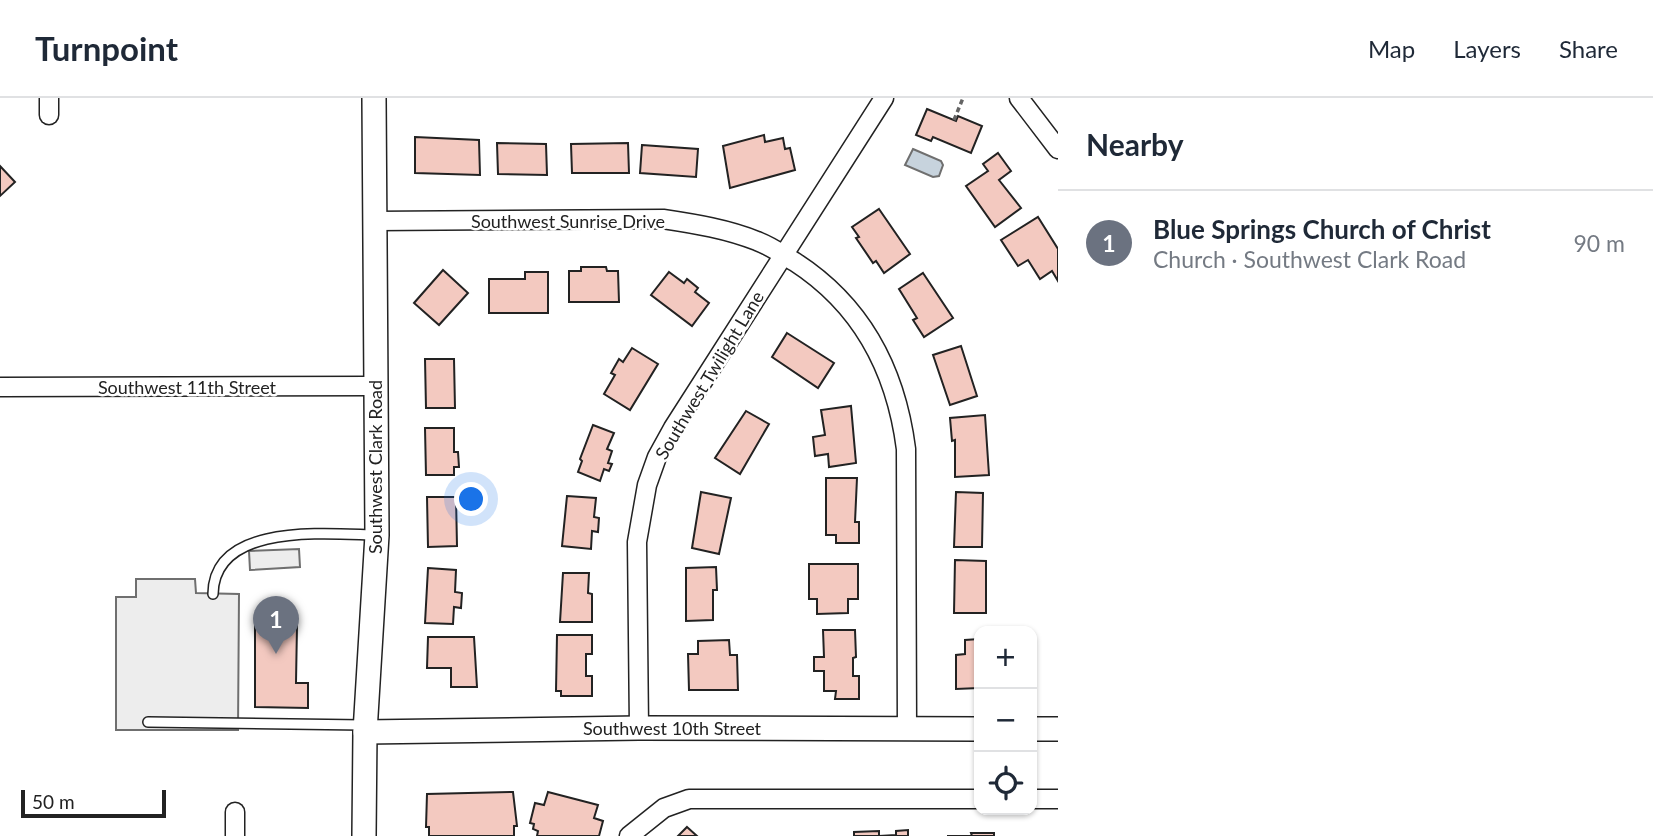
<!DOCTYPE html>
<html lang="en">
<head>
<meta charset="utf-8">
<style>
  :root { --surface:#fff; --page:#f6f6f7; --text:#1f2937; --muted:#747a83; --line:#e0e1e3; --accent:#0b8043 }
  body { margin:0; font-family:Lato,sans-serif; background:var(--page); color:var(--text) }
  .controls { position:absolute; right:21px; bottom:21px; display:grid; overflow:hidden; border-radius:14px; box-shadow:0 2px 5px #0004 }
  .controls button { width:63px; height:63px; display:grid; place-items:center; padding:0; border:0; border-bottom:2px solid var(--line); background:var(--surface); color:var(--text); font:35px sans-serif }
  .scale { position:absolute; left:21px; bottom:18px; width:145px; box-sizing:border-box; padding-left:7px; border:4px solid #222; border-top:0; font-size:19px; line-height:24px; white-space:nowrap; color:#222; -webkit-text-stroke:5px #fff; paint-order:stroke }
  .you { position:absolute; left:472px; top:402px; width:24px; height:24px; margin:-18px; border:5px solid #fff; border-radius:50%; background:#1a73e8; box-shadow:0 0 0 10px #1a73e833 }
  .badge { display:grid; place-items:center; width:46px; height:46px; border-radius:50%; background:var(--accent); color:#fff; font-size:23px; font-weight:700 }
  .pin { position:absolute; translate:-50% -58px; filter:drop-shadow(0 2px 4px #0008) }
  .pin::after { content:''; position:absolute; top:37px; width:24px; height:21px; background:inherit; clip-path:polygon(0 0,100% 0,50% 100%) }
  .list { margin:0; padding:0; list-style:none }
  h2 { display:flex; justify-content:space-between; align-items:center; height:91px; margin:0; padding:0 28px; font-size:30px }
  h2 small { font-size:23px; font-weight:400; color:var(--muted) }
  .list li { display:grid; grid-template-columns:46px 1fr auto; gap:21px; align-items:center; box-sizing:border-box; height:105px; padding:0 28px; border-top:2px solid var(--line) }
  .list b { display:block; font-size:26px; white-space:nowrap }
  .list p { margin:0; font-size:23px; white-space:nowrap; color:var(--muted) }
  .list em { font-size:23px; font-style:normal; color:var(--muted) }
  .icon { flex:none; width:38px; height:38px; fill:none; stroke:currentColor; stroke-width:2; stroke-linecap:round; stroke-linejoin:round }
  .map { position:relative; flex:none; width:1058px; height:738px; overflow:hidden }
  header { display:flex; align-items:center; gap:42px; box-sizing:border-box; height:98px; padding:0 35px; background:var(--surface); border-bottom:2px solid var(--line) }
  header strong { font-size:33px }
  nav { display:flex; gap:38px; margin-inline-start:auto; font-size:24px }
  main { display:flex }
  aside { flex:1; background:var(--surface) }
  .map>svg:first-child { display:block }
  .parking { fill:#ededed; stroke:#6f6f6f; stroke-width:2 }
  .water { fill:#c7d3dd; stroke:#6f6f6f; stroke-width:2 }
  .building { fill:#f3c9c0; stroke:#222; stroke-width:2 }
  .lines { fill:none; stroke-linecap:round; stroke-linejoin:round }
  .service-casing { stroke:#222; stroke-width:12 }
  .minor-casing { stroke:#222; stroke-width:21 }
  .tertiary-casing { stroke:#222; stroke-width:26 }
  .path { stroke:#646464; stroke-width:3.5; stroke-dasharray:5 3.5; stroke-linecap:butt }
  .service { stroke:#fff; stroke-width:9 }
  .minor { stroke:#fff; stroke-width:18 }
  .tertiary { stroke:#fff; stroke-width:23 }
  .labels { text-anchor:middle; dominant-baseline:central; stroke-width:5; stroke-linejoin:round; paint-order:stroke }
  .street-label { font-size:18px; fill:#222; stroke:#fff }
</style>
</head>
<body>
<header>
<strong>Turnpoint</strong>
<nav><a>Map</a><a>Layers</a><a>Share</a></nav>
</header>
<main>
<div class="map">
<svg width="1058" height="738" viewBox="0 0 1058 738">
  <rect width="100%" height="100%" fill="#fff"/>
  <g class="parking">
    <polygon points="299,451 300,469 250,472 249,453"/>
    <polygon points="136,481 195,481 196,495 239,496 238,632 116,632 116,499 136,499"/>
  </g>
  <polygon class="water" points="913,51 941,63 943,67 939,78 933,79 905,67"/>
  <g class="building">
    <polygon points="927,11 956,23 958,18 982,28 971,55 933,39 931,43 916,37"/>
    <polygon points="764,37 765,44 783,40 785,51 790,50 795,72 730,90 723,48"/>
    <polygon points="415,39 479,42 480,77 415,75"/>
    <polygon points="497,45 546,46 547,77 498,76"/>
    <polygon points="628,45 629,75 572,75 571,46"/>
    <polygon points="642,47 698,51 696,79 640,75"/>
    <polygon points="998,55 1011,73 999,82 1021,110 995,129 966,88 988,73 983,66"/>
    <polygon points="0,68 15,84 0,98"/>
    <polygon points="879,111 910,156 884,175 876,163 873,165 856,140 859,139 852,129"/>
    <polygon points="1038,119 1058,151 1058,183 1052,173 1040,181 1028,162 1018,168 1001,142"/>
    <polygon points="581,169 606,169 607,173 618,173 619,204 569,204 569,173 581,173"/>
    <polygon points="443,172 468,195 439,227 414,205"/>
    <polygon points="525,174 548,174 548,215 489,215 489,181 525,181"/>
    <polygon points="669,174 684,185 687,181 698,190 695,194 709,205 692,228 651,197"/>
    <polygon points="923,175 953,220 924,239 913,222 917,220 899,191"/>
    <polygon points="787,235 834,265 818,290 772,259"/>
    <polygon points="961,248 977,298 950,307 933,257"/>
    <polygon points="632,250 658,266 630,312 604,296 615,277 611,275 619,261 623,264"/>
    <polygon points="425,261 454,261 455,310 426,310"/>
    <polygon points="851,308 856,365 829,369 828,356 815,358 813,339 825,337 821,312"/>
    <polygon points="746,313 769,326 740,376 715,360"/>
    <polygon points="985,317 989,377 955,379 955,342 952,343 950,320"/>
    <polygon points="593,327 614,335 607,351 612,353 608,365 612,366 609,373 604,371 600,383 578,374 582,363 580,361"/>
    <polygon points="425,330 454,330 454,354 458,354 459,369 454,369 454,377 426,377"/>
    <polygon points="826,380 857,380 855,424 859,424 859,445 836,445 836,437 826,437"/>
    <polygon points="701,394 731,400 719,456 692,450"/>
    <polygon points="956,394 983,395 982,449 954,449"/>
    <polygon points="567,398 596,400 594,419 599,420 598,434 592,433 591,451 562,448"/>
    <polygon points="427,399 456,399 457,448 428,449"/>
    <polygon points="955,462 986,463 986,515 954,515"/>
    <polygon points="809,466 858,466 858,501 848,501 848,515 817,516 817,501 809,501"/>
    <polygon points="716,469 717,492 713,492 713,522 686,523 686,470"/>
    <polygon points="428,470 456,472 455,494 462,495 461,510 454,509 453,526 425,525"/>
    <polygon points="563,475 589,475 588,495 592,496 592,524 560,524"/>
    <polygon points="255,527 297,527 296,585 308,585 308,610 255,609"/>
    <polygon points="823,532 855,532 856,559 853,560 853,578 859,578 859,601 835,601 836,593 824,593 824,573 814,573 814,559 824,559"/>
    <polygon points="557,537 592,537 592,556 586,556 586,578 592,578 592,598 561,598 561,593 556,593"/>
    <polygon points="428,539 474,539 477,589 451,589 451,570 427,570"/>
    <polygon points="979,541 979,590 956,591 956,557 965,556 965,542"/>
    <polygon points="729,542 730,557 737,557 738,592 689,592 688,556 698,556 698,543"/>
    <polygon points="513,694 517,728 514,728 514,738 429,738 429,729 426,729 427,696"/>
    <polygon points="548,694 598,707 594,720 603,723 599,738 537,738 538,733 533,731 534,726 530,725 535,705 544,707"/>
    <polygon points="687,729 697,738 678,738"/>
    <polygon points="908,732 908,738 854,738 854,734 879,733 879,738 896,737 896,733"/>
    <polygon points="971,735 994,735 994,738 947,738 972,738"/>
  </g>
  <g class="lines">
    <defs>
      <g id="service">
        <path d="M213,496C214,424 327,436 376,437"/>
        <polyline points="148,624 363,627"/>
      </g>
      <g id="minor">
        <polyline points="49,0 49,17"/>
        <polyline points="1019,0 1058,51"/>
        <path d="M375,123L663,121C696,126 727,131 757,143C771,148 783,157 795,164C863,208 896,273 906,351L907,630"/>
        <polyline points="0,289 375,288"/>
        <polyline points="639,630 637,444 647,387 657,359 673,330 884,0"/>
        <polyline points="1032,701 1058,701"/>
        <polyline points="235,714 235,738"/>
        <polyline points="629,738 664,710 689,701 979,701"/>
      </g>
      <g id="tertiary">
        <polyline points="1032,631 1058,631"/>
        <polyline points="365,634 639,630 979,631"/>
        <polyline points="364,738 365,634 377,437 374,0"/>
      </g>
    </defs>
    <use href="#service" class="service-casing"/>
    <use href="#minor" class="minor-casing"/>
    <use href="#tertiary" class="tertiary-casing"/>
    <polyline class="path" points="954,22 963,0"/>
    <use href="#service" class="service"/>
    <use href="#minor" class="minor"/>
    <use href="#tertiary" class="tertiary"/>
  </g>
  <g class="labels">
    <g class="street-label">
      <text x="568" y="123">Southwest Sunrise Drive</text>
      <text transform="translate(709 277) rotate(-59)">Southwest Twilight Lane</text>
      <text x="187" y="289">Southwest 11th Street</text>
      <text transform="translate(375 369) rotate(-90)">Southwest Clark Road</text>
      <text x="672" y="630">Southwest 10th Street</text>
    </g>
  </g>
</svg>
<div class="controls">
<button>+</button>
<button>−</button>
<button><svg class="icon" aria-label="locate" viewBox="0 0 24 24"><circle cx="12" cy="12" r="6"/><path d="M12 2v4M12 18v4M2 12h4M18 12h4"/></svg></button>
</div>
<div class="scale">50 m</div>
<div class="you"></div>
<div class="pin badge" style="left:276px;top:556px;background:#6b7280">1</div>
</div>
<aside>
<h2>Nearby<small></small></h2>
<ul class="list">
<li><span class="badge" style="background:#6b7280">1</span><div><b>Blue Springs Church of Christ</b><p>Church · Southwest Clark Road</p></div><em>90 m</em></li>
</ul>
</aside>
</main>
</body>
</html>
